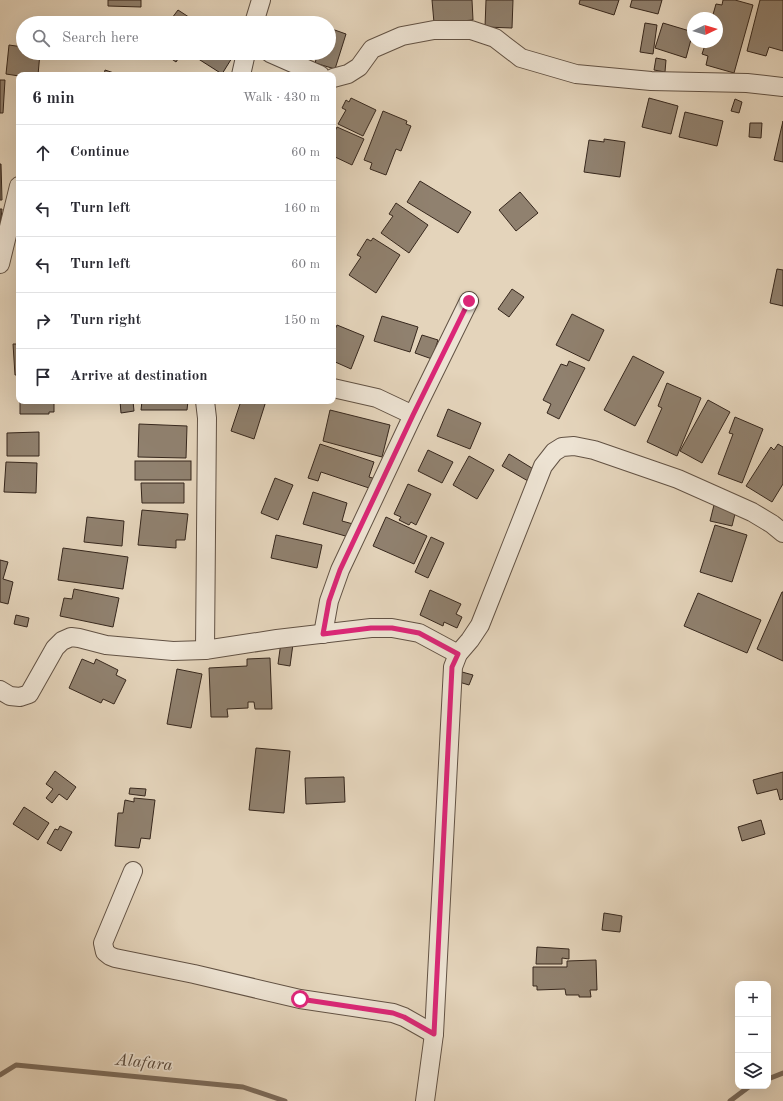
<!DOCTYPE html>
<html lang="en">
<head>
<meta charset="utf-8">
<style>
  :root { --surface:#fff; --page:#f2f2f3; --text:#2b2b33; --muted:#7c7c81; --line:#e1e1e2 }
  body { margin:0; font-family:"Old Standard TT",serif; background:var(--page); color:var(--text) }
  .controls { position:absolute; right:12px; bottom:12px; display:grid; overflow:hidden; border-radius:8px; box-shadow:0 4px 16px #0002 }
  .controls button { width:36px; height:36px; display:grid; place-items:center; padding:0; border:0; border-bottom:1px solid var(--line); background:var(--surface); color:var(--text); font:20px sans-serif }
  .compass { position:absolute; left:687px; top:12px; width:36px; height:36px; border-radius:50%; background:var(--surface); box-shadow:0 4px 16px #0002; rotate:86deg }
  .stop { position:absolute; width:12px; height:12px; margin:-9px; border:3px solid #db2777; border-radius:50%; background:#fff }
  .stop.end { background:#db2777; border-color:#fff; box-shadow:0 1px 4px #0008 }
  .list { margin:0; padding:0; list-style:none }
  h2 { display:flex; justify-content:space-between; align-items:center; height:52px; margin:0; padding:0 16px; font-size:17px }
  h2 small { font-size:13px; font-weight:400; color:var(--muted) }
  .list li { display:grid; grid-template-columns:26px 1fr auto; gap:12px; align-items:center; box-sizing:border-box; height:56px; padding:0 16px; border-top:1px solid var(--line) }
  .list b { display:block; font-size:15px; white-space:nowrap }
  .list em { font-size:13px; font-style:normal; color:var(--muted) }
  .icon { flex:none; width:22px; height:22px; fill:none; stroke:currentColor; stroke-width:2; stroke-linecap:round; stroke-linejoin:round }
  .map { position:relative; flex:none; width:783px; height:1101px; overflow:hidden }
  .search { position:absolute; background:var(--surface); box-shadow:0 4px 16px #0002; left:16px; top:16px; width:320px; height:44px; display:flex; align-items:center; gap:10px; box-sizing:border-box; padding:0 14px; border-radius:22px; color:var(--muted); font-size:15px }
  .panel { position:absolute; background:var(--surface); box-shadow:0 4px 16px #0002; left:16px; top:72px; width:320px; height:332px; border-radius:8px }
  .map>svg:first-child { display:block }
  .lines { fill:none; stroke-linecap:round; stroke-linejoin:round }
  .stream { stroke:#7b6b5b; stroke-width:5 }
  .building { fill:#90816f; stroke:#36271d }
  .street-casing { stroke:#625244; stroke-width:20 }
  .street { stroke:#ede3d3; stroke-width:18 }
  .route { stroke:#db2777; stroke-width:5 }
  .labels { text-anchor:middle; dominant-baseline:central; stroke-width:3.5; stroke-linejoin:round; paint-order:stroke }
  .water-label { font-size:17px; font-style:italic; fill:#58493c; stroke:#ede3d3 }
</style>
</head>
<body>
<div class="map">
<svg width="783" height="1101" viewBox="0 0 783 1101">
  <rect width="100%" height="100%" fill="#e4d4bb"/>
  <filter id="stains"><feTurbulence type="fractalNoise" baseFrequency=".005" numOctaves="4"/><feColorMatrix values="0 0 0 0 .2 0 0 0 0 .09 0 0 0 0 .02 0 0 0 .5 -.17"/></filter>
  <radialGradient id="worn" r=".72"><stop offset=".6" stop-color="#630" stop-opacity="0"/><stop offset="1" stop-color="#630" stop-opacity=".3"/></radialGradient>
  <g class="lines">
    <g class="stream">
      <polyline points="0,1075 16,1065 243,1087 285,1101"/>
      <polyline points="768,1079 783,1073"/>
      <polyline points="730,1101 750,1086"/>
    </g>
  </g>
  <g class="building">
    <polygon points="108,0 141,0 141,7 108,6"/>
    <polygon points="432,0 472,0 473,20 461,21 461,24 434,23"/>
    <polygon points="486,0 513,0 512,28 485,27"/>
    <polygon points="580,0 619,0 614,15 579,4"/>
    <polygon points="632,0 662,0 658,14 630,7"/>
    <polygon points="723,0 735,0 753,5 734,73 706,65 708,56 702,54 706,42 717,42 717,18 712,18 716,4 722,5"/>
    <polygon points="760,0 783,0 783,51 769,47 766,56 747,51"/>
    <polygon points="178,10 198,23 176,23 177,21 172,18"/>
    <polygon points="645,23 657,25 653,54 640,52"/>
    <polygon points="663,23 693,32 686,58 655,48"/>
    <polygon points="329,28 346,34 335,69 315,63 316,60 304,55 305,53 329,53"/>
    <polygon points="9,45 23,47 23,53 40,53 38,75 19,76 6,74"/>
    <polygon points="163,53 182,53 176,62"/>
    <polygon points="189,53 235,53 222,74"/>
    <polygon points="656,58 666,60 665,72 654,70"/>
    <polygon points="105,70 120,75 104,75"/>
    <polygon points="0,80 5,80 3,113 0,113"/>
    <polygon points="351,98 376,110 363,136 338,124 346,110 342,108 346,100 349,102"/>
    <polygon points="649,98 678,106 671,134 642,127"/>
    <polygon points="735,99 742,102 739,113 731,111"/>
    <polygon points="383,111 407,121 406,124 411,126 401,151 396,149 386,175 370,169 372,163 364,160"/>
    <polygon points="685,112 723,121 717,146 679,137"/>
    <polygon points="783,121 783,162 774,160"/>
    <polygon points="750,123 762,123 761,138 749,137"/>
    <polygon points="337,127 364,139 352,165 333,156 333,135"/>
    <polygon points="604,139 625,142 620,177 584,172 589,140 604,142"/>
    <polygon points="0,164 1,164 2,200 0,200"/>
    <polygon points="420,181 471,212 458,233 407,202"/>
    <polygon points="520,192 538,213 516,231 499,210"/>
    <polygon points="396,203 428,225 409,253 381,233 393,216 389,214"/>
    <polygon points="0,209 2,209 0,230"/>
    <polygon points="373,238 400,255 376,293 349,275 361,257 357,255 367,239 371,241"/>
    <polygon points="777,269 783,270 783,306 770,303"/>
    <polygon points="512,289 524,297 509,317 498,309"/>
    <polygon points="572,314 604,330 589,361 556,345"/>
    <polygon points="382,316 418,327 410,352 374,341"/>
    <polygon points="337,325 364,336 351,369 333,361 333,334"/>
    <polygon points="422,335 438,340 432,359 415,353"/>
    <polygon points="13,344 19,344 19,375 15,375"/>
    <polygon points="633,356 664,372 635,426 604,410"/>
    <polygon points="569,361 585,368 559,419 547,413 551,404 543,400 561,364 567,366"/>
    <polygon points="667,383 701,398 677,456 647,442 662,408 658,406"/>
    <polygon points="708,400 730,412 702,463 680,451"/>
    <polygon points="20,401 54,401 54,412 49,412 49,414 20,414"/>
    <polygon points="120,401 133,401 134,411 121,413"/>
    <polygon points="142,401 188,401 187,410 141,410"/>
    <polygon points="241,401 266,401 254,439 231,431"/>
    <polygon points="448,409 481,423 470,449 437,436"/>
    <polygon points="330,410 390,425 382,457 323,441"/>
    <polygon points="735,417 763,429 742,483 718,474 733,434 729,433"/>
    <polygon points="139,424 187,426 186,458 138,457"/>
    <polygon points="39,432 39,456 7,456 7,433"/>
    <polygon points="320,444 374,462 369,477 376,479 372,489 321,472 318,481 308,478"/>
    <polygon points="778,444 783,447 783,484 772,502 746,486 771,447 774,450"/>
    <polygon points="428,450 453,462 442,483 418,471"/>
    <polygon points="509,454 535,470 528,481 502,466"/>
    <polygon points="469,456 494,470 477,499 453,485"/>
    <rect x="135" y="461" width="56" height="19"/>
    <polygon points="6,462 37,463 36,493 4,492"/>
    <polygon points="275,478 293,485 278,520 261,513"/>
    <polygon points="141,483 184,483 184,503 142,503"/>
    <polygon points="408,484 431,494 416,525 411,522 409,525 399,520 401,517 394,514"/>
    <polygon points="313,492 347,503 342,521 353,524 349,537 303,524"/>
    <polygon points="714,505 736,510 732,526 710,521"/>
    <polygon points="142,510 188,514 185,540 176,540 176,548 138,545"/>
    <polygon points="87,517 124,521 122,546 84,542"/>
    <polygon points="386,517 427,536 414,564 373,546"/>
    <polygon points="715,525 747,535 732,582 700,572"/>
    <polygon points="276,535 322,545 317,568 271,558"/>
    <polygon points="431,537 444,543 428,578 415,572"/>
    <polygon points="63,548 128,557 123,589 58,580"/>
    <polygon points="0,560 8,562 3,579 13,582 8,604 0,602"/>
    <polygon points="74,589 119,598 113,627 60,616 64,598 72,599"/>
    <polygon points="430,590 461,604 456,614 462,617 457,628 444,622 443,626 420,615"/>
    <polygon points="782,592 783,592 783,661 757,649"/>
    <polygon points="698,593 761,620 747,653 684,626"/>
    <polygon points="16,615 29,618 27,627 14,624"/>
    <polygon points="281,642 293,644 290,666 278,664"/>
    <polygon points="270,658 272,709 255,709 254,702 248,702 248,708 227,709 228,717 211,717 209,668 247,666 247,659"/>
    <polygon points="82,659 94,664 96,659 118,670 116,675 126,680 114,704 103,699 101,703 69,688"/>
    <polygon points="177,669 202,674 191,728 167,724"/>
    <polygon points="462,672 473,675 469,685 459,682"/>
    <polygon points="256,748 290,751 284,813 249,810"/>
    <polygon points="55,771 76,787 67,800 59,794 52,803 46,798 53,789 46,784"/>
    <polygon points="783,772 783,799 780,800 777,789 757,794 753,780"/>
    <polygon points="344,777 345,802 306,804 305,778"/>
    <polygon points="130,788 146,789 145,796 129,794"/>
    <polygon points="134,798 155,800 150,839 141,838 139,848 115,846 118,813 123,813 125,800 134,802"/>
    <polygon points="24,807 49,823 38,840 13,824"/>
    <polygon points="761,820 765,834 742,841 738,827"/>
    <polygon points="60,826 72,832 61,851 47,843 55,829 58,830"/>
    <polygon points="604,913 622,916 620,932 602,930"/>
    <polygon points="537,947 569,949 569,959 562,958 562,964 536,964"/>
    <polygon points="596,960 597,990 590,990 591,997 579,997 579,995 566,995 565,989 537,990 537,986 533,986 533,967 567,967 567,961"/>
  </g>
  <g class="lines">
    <defs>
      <g id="street">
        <polyline points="254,23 261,0"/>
        <polyline points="270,53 320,75"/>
        <polyline points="241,75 246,53"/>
        <polyline points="333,78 348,74 359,67 372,49 402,36 434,30 471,30 495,38 521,58 576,74 651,81 747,83 783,87"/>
        <polyline points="0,264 19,186"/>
        <polyline points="333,388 377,398 413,415"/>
        <polyline points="323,634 329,601 340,570 413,415 469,301"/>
        <polyline points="205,650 207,418 205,401"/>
        <polyline points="0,690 10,696 20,697 29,694 55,648 62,641 71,637 79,638 106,645 173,651 205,650 277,639 371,628 392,628 419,633 458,654"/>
        <polyline points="133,871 103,943 105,952 110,956 115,958 194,974 300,999 393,1013 404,1017 434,1034"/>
        <polyline points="425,1101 434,1034 453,667 458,654 470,640 480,625 543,466 554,452 562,447 574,446 594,450 678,479 752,512 772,524 783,533"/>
      </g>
    </defs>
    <use href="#street" class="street-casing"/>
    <use href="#street" class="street"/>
  </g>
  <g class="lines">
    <polyline class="route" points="300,999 393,1013 404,1017 434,1034 452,667 458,654 419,633 392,628 371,628 323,634 329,601 340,570 413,415 469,301"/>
  </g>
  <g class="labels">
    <g class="water-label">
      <text transform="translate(144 1063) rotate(6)">Alafara</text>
    </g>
  </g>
  <rect width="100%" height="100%" filter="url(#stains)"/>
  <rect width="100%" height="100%" fill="url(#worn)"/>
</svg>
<div class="controls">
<button>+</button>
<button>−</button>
<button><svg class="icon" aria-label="layers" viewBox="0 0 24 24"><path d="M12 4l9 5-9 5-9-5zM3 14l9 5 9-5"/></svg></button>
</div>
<svg class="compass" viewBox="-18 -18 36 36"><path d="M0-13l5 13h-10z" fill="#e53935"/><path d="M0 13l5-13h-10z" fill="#7c7c81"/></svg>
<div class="stop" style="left:300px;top:999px"></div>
<div class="stop end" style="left:469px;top:301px"></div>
<div class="search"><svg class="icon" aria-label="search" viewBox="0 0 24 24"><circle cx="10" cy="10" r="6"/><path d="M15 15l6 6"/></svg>Search here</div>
<section class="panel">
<h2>6 min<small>Walk · 430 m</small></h2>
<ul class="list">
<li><svg class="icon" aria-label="ahead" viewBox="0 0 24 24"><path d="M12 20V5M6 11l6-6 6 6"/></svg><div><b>Continue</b></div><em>60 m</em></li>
<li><svg class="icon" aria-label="left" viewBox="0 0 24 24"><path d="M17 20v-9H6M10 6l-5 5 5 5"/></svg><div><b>Turn left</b></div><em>160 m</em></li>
<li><svg class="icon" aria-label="left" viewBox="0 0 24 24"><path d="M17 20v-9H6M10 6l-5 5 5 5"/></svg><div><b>Turn left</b></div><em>60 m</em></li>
<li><svg class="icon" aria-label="right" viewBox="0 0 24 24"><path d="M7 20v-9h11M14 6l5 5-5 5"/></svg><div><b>Turn right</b></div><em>150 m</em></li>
<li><svg class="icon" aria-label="arrive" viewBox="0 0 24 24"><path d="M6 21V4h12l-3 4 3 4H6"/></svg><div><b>Arrive at destination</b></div></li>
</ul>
</section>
</div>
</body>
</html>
